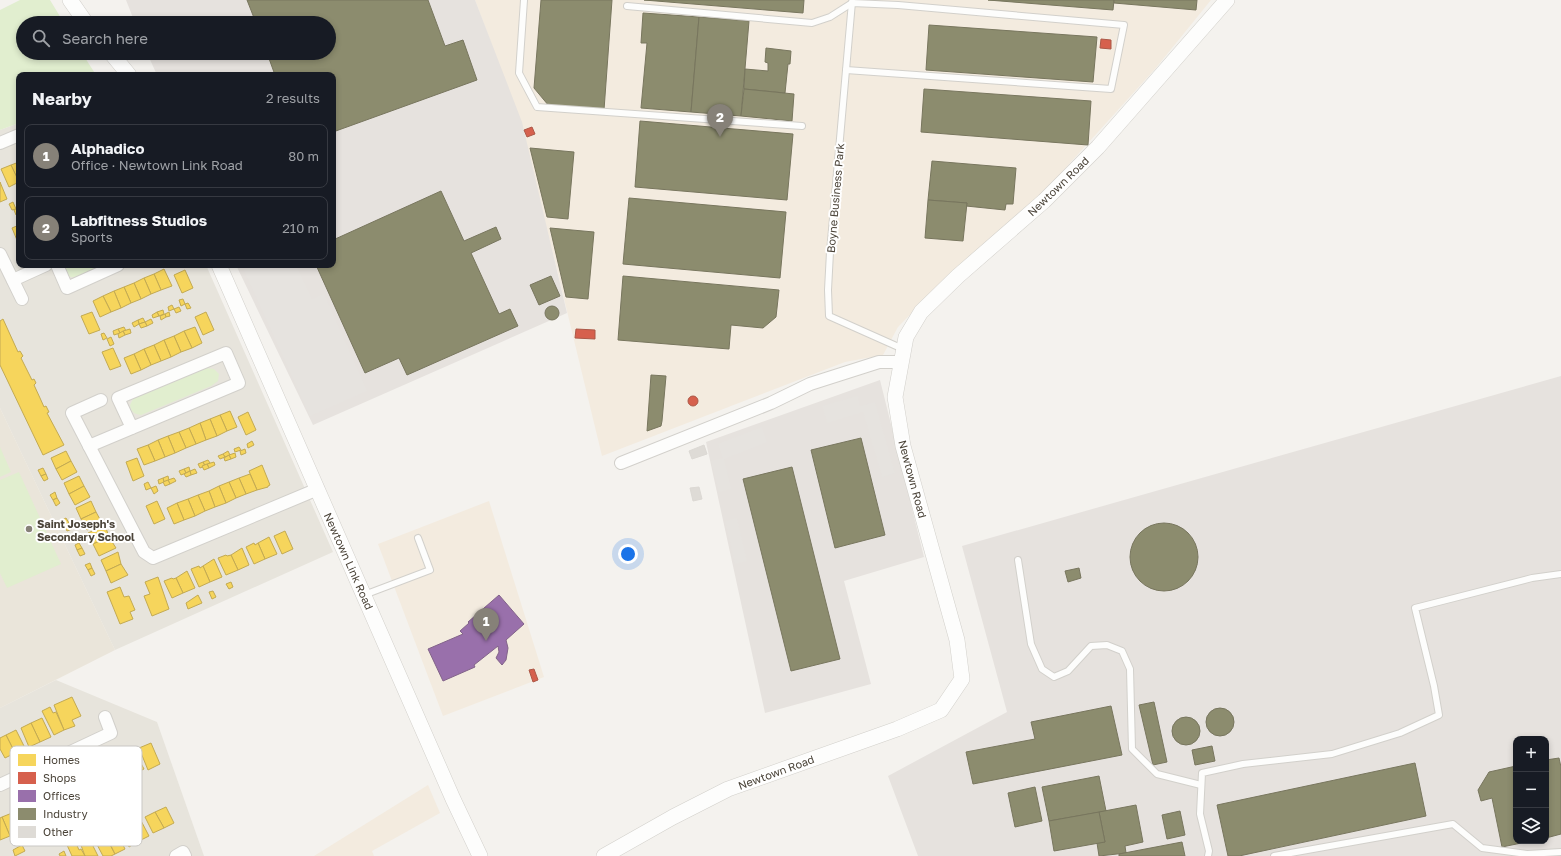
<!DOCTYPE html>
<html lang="en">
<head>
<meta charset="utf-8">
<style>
  :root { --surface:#171b24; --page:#242831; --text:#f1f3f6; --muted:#9ea1a6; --line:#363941; --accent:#868178 }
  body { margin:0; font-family:"Golos Text",sans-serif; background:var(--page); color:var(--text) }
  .controls { position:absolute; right:12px; bottom:12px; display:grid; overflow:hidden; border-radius:8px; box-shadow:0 2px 6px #0003 }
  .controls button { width:36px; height:36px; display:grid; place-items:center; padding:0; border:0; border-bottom:1px solid var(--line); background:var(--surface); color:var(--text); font:20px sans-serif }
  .you { position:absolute; left:628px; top:554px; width:14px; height:14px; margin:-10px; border:3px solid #fff; border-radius:50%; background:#1a73e8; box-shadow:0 0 0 6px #1a73e833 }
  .badge { display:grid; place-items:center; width:26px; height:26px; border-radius:50%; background:var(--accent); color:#fff; font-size:13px; font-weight:700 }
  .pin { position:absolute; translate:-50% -33px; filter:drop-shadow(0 1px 2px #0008) }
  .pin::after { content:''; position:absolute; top:21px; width:14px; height:12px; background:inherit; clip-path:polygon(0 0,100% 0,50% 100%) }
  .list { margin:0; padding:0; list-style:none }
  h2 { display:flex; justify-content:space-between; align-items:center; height:52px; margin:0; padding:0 16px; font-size:17px }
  h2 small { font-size:13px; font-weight:400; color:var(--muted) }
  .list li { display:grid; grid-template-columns:26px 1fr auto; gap:12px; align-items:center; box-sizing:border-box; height:64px; margin:0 8px 8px; padding:0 8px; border:1px solid var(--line); border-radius:8px }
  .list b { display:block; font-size:15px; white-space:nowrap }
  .list p { margin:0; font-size:13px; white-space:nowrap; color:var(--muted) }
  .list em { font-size:13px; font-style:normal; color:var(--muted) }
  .icon { flex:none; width:22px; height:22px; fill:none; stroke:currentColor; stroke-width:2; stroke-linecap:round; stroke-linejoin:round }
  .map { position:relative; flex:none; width:1561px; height:856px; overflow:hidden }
  .search { position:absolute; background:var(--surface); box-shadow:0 2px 6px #0003; left:16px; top:16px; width:320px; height:44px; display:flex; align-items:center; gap:10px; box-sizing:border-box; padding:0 14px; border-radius:22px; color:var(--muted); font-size:15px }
  .panel { position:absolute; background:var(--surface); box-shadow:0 2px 6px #0003; left:16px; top:72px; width:320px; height:196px; border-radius:8px }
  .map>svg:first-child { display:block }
  .residential { fill:#e7e4dc }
  .commercial { fill:#f3ebdf }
  .industrial { fill:#e6e2de; fill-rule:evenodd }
  .education { fill:#eae5da }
  .green { fill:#e1eecf }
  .parking { fill:#e6e3df }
  .homes { fill:#f6d55c; stroke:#c3aa52 }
  .shops { fill:#d6604d; stroke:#ac5847 }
  .offices { fill:#9970ab; stroke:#826389 }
  .industry { fill:#8c8c6e; stroke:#78765e }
  .building { fill:#dedbd6; stroke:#dcd9d4 }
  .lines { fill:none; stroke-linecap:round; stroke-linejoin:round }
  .service-casing { stroke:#d2d0cb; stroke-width:8 }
  .minor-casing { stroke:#d2d0cb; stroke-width:14 }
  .tertiary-casing { stroke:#d2d0cb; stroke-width:16 }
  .service { stroke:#fdfdfc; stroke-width:6 }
  .minor { stroke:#fdfdfc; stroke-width:12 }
  .tertiary { stroke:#fdfdfc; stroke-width:15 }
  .poi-dot { fill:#868178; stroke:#fff; stroke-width:1.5 }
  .labels { text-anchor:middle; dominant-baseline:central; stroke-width:4; stroke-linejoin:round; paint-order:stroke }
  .street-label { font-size:11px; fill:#4b4439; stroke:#fff }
  .poi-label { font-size:11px; font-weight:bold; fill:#4b4439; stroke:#fff; text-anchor:start }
  .key { fill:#fff; stroke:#c9c7c4; stroke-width:1 }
  .key-label { font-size:11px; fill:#4b4439 }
</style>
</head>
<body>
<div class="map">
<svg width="1561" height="856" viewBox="0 0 1561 856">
  <rect width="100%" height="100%" fill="#f4f2ee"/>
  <g class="residential">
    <polygon points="19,123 19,265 206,265 333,552 115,650 0,408 0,130"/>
    <polygon points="56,680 157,722 204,856 0,856 0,708"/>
  </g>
  <g class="commercial">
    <polygon points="475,0 1211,0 1155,69 1042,194 946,278 898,327 883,355 845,362 602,456 551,245 497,59"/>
    <polygon points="489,501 544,677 443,716 378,544"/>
    <polygon points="428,785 440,813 372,851 374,856 314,856"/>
  </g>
  <g class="industrial">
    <polygon points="126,0 475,0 522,122 567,313 313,425 236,265 333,265 333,75 157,75 147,53 329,53 329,23 135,23"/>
    <path d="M1561,376V856H918L888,776L1007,712L962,546ZM1516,739H1546V841H1516Z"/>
    <polygon points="880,380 924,557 844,581 871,684 765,713 706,442"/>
  </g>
  <polygon class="education" points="0,408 115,650 0,708"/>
  <g class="green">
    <polygon points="20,0 50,0 64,23 23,23 23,53 82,53 96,75 19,75 19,123 0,130 0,10"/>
    <polygon points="65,265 105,265 75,278 68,276 64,269"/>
    <path d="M206,368L214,369L219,374L218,381L211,386L141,415C134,414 131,412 130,405L133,399Z"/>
    <polygon points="0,447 11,472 0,477"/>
    <polygon points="19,472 61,564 7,588 0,573 0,480"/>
  </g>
  <g class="parking">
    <polygon points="255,265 296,265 312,299 324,294 367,391 310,416 244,270"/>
    <polygon points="858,396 860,406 875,402 895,473 882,477 863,412 827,423 822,406"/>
    <polygon points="762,427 767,442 724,459 731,489 719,492 711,461 723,458 718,444"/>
    <polygon points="737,518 747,561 735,564 725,521"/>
  </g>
  <g class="homes">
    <polygon points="19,162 19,182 11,165"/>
    <polygon points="11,165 19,182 9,187 1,169"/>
    <polygon points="0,182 7,199 0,202"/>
    <polygon points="13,202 16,209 12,210 9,204"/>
    <polygon points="18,208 19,214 16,215 14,210"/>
    <polygon points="19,225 19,245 12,228"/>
    <polygon points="164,269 172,286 161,290 154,274"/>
    <polygon points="185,270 193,288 182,293 174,275"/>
    <polygon points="154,274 161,290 151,294 144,278"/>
    <polygon points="144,278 151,294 141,299 134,283"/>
    <polygon points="134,283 141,299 131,303 124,287"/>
    <polygon points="124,287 131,303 121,308 114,291"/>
    <polygon points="114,291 121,308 111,312 103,296"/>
    <polygon points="103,296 111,312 100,317 93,301"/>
    <polygon points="183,299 185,304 181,306 179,300"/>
    <polygon points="188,303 191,308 187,309 185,304"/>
    <polygon points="172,305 174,309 169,311 168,307"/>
    <polygon points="179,307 181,311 176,313 174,309"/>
    <polygon points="163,310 164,314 159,316 157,312"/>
    <polygon points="92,312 100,330 89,334 81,316"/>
    <polygon points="157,312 159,316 153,318 152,315"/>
    <polygon points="169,312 170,316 166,317 165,314"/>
    <polygon points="206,312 214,330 203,335 195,317"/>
    <polygon points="165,314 166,317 161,320 160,316"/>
    <polygon points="143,318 145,322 139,324 138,320"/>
    <polygon points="3,319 18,352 20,351 23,356 21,358 32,380 34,379 36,383 34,385 40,398 44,407 46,406 49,412 47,413 64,445 43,455 0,365 0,321"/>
    <polygon points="151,319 153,323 147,326 145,322"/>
    <polygon points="138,320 139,324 134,327 132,323"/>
    <polygon points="145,322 147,326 141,328 139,324"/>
    <polygon points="124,327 126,331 120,333 118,329"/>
    <polygon points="195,327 202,343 192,348 184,331"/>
    <polygon points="118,329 120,333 114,335 113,331"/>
    <polygon points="130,329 131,333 125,335 123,331"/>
    <polygon points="123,331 125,335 119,338 118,334"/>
    <polygon points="184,331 192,348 181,352 174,336"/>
    <polygon points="104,333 107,338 103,340 101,334"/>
    <polygon points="174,336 181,352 171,357 164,340"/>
    <polygon points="111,337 114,344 110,346 107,339"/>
    <polygon points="164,340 171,357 161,361 154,345"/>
    <polygon points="154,345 161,361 151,365 144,349"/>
    <polygon points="113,348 121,366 110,370 102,352"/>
    <polygon points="144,349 151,365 141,370 134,354"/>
    <polygon points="134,354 141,370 131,374 124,358"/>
    <polygon points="230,411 237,427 227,431 220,415"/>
    <polygon points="248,412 256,430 246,435 238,417"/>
    <polygon points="220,415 227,431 217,436 210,419"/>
    <polygon points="210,419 217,436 206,440 200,423"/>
    <polygon points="200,423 206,440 196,444 189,428"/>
    <polygon points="189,428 196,444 186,448 179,432"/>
    <polygon points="179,432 186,448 175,453 168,436"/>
    <polygon points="168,436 175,453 165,457 158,440"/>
    <polygon points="158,440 165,457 155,461 148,445"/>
    <polygon points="252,441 254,445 248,448 247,444"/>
    <polygon points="148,445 155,461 144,465 137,449"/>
    <polygon points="239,447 241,450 235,452 234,449"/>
    <polygon points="245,449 246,453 241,455 240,451"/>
    <polygon points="66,451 71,461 56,469 51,458"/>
    <polygon points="228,451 230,455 225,457 223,454"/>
    <polygon points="235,453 236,457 231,459 229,455"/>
    <polygon points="223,454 225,457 220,459 218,456"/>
    <polygon points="229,455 231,459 225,461 224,458"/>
    <polygon points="137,458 144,476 133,481 126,462"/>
    <polygon points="208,460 210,463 205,466 203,462"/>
    <polygon points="71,461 77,472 62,480 56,469"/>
    <polygon points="203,462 205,466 200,468 198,464"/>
    <polygon points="214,462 215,465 209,468 207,464"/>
    <polygon points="207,464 209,468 204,470 202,466"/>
    <polygon points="262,465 270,485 268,486 268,487 257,490 249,471"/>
    <polygon points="189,467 190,471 186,473 184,469"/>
    <polygon points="43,468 46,474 41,476 38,470"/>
    <polygon points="184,469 186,473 181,475 179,471"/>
    <polygon points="195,469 197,473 191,475 190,471"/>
    <polygon points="190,471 191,475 186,477 184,474"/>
    <polygon points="46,474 48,479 44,481 41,476"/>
    <polygon points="250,474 257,490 246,494 239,478"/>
    <polygon points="79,476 84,486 69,494 64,483"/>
    <polygon points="168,476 169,480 164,482 163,478"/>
    <polygon points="163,478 164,482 159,484 158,480"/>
    <polygon points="174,478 176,481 170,484 168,480"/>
    <polygon points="239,478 246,494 236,498 229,482"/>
    <polygon points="168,480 170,484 165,486 163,482"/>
    <polygon points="148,482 151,488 146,490 144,484"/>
    <polygon points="229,482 236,498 226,503 219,486"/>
    <polygon points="84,486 90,497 75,505 69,494"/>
    <polygon points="156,486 158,491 154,494 151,488"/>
    <polygon points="219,486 226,503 215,507 209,491"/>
    <polygon points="209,491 215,507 205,511 198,495"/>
    <polygon points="55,492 57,498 53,500 50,495"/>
    <polygon points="198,495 205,511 195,516 188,499"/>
    <polygon points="57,498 60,503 56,506 53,500"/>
    <polygon points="188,499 195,516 184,520 177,503"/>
    <polygon points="91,501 96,512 81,519 76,508"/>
    <polygon points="157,501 165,519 154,524 146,506"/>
    <polygon points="177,503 184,520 174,524 167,508"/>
    <polygon points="96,512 102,523 87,530 81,519"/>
    <polygon points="66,518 69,523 64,525 62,520"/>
    <polygon points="69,523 72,529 67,531 64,525"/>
    <polygon points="105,525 109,537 93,544 88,533"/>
    <polygon points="285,531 293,549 282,554 274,536"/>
    <polygon points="109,537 116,548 99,556 93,544"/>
    <polygon points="269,537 277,554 265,559 258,543"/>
    <polygon points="79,543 82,548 77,550 75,545"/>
    <polygon points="254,543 255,545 258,543 265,559 254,564 246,547"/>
    <polygon points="82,548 85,554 80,556 77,550"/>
    <polygon points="242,548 249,565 238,570 231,555"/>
    <polygon points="118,552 121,564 106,571 101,560"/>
    <polygon points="226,555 227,556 231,555 238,570 226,575 218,558"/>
    <polygon points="214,559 222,577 210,582 203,566"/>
    <polygon points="90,563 92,568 88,570 85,565"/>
    <polygon points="121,564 128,575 111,583 106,571"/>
    <polygon points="199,566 200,568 203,566 210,582 199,587 191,569"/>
    <polygon points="92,568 95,574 91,576 88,570"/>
    <polygon points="187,571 195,588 183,593 176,578"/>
    <polygon points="158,577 169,609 152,616 144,596 150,594 145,582"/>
    <polygon points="172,578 173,579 176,578 183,593 172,598 164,581"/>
    <polygon points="231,582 233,587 229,589 226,584"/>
    <polygon points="120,587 124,597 129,596 135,610 130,612 133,619 120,624 107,592"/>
    <polygon points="213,591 216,597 212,599 209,592"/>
    <polygon points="198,595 202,603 188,609 186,603"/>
    <polygon points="72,697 81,716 72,720 75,726 64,730 54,705"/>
    <polygon points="50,707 53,713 56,712 64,730 54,735 42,711"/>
    <polygon points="42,718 51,737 40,742 31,723"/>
    <polygon points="31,723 40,742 29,747 21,728"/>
    <polygon points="16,730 25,748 15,753 6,735"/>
    <polygon points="6,735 15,753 5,758 0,749 0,738"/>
    <polygon points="151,743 160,764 148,770 139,748"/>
    <polygon points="134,750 144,769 134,774 124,756"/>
    <polygon points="166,807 174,823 164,828 155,812"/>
    <polygon points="136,811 149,836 139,841 130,824 132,823 128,815"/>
    <polygon points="155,812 164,828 153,833 145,817"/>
    <polygon points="12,813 20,831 10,836 2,817"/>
    <polygon points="2,817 10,836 0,840 0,818"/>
    <polygon points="130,824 139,841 129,847 120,829"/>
    <polygon points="101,828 115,854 111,856 103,856 91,833"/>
    <polygon points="116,831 125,849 115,854 106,836"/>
    <polygon points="88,836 98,856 85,856 79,840"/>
    <polygon points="75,841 79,850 81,849 85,856 72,856 67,845"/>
    <polygon points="22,845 25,851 15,856 13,850"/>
    <polygon points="64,851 66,856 60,856 59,854"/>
  </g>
  <g class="shops">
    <polygon points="1101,39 1111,40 1111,49 1100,48"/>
    <polygon points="532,127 535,134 527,137 524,130"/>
    <polygon points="576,329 595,330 595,339 575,338"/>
    <circle cx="693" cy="401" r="5"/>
    <polygon points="534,669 538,680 533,682 529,670"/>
  </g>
  <polygon class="offices" points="499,595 524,624 506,640 508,648 506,660 502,665 496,658 499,652 498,646 474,665 475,667 443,681 428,649 463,634 460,631 469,623 468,622"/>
  <g class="industry">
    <polygon points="247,0 428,0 445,46 463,40 477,80 333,132 333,75 275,75 267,53 329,53 329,23 256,23"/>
    <polygon points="541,0 612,0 604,110 549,106 534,88"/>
    <polygon points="644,0 804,0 803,13"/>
    <polygon points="988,0 1114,0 1113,10"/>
    <polygon points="1114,0 1197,0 1196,10 1114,3"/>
    <polygon points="643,13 699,17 691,112 641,108 647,43 641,43"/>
    <polygon points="699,17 749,21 741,116 691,112"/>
    <polygon points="929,25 1097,37 1093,82 926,70"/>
    <polygon points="766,48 791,51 790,64 788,64 785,93 744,89 745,69 768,71 768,63 765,62"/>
    <polygon points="744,89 794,94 792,121 741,116"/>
    <polygon points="924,89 1091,101 1088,145 921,132"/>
    <polygon points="640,121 793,134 787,200 635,187"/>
    <polygon points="530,148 574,152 568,219 547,217"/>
    <polygon points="932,161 1016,168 1013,204 1006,204 1005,210 966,206 967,203 928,200"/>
    <polygon points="441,191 464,241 496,227 501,239 471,253 499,314 510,309 518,326 407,375 399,358 365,373 316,265 333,265 333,240"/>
    <polygon points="629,198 786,212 780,278 623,264"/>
    <polygon points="928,200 967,203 963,241 925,238"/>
    <polygon points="550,228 594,232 588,299 566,297"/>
    <polygon points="551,276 560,296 539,305 530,285"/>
    <polygon points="623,276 779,290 776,317 763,328 731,325 729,349 618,340"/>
    <circle cx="552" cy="313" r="7"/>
    <polygon points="651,375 666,376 662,421 661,426 647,431"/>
    <polygon points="861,438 885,535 835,548 811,450"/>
    <polygon points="792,467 840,659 791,671 743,479"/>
    <circle cx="1164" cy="557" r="34"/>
    <polygon points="1079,568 1081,578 1068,582 1065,571"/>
    <polygon points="1154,702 1167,762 1153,765 1139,705"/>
    <polygon points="1111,706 1122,755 973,784 966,752 1035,739 1031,722"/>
    <circle cx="1220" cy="722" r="14"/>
    <circle cx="1186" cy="731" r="14"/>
    <polygon points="1212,746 1215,761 1195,765 1192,750"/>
    <polygon points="1559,758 1561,767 1561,834 1546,838 1546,760"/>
    <polygon points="1415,763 1426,816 1239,856 1228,856 1217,805"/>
    <polygon points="1516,766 1516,841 1531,841 1502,847 1492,798 1481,801 1478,790 1489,772"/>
    <polygon points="1099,776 1106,811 1049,821 1042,787"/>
    <polygon points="1035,787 1042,821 1015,827 1008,793"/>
    <polygon points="1136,805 1143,842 1125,846 1126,853 1099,856 1097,843 1105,842 1099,812"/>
    <polygon points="1180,811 1185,835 1167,839 1162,815"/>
    <polygon points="1099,812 1105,842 1054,851 1049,821"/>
    <polygon points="1182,842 1185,856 1119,856 1119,854"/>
  </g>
  <g class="building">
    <polygon points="704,445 707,454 692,459 689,451"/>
    <polygon points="699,487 702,499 693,501 690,488"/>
  </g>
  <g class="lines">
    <defs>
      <g id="service">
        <polyline points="524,0 519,73 537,107 802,126"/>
        <polyline points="852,2 830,252 828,290 829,316 903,349"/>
        <polyline points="627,6 812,23 830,17 852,3 898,5 1124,25 1111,89 846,70"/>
        <polyline points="1018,560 1031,644 1042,669 1054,677 1068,671 1091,646 1107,645 1122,651 1130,669 1132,749 1157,774 1201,785"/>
        <polyline points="364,595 430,570 418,538"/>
        <polyline points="1208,856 1209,851 1200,814 1202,773 1243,764 1332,754 1400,733 1439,715 1434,686 1415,608 1532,578 1561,574"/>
        <polyline points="1274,856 1453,824 1482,848 1527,854 1561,852"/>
      </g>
      <g id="minor">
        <polyline points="0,143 19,135"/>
        <polyline points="0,254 22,299"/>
        <polyline points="57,265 67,288 118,265"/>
        <polyline points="13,280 46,265"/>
        <polyline points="101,400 72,413 144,552 153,558 318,489"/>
        <polyline points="89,446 239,383 226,353 118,398 132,428"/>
        <polyline points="621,463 771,403 810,384 879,362 900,362"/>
        <polyline points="0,785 111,733 105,717"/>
        <polyline points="176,856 183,852 185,856"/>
      </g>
      <g id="tertiary">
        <polyline points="70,0 86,23"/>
        <polyline points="111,53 129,75"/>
        <polyline points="219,265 453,799 480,856"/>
        <polyline points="604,856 673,817 728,789 897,729 941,710 962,679 957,640 903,446 895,397 906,337 921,312 958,276 1044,201 1098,147 1227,0"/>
      </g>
    </defs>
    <use href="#service" class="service-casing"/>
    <use href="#minor" class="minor-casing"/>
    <use href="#tertiary" class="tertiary-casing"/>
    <use href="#service" class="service"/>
    <use href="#minor" class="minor"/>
    <use href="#tertiary" class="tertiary"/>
  </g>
  <circle class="poi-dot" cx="29" cy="529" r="4"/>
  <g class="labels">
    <g class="street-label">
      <text transform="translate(1058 186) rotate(-44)">Newtown Road</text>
      <text transform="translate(835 198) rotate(-85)">Boyne Business Park</text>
      <text transform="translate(913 479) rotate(75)">Newtown Road</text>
      <text transform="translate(349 561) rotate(66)">Newtown Link Road</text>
      <text transform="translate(776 772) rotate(-20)">Newtown Road</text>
    </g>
    <g class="poi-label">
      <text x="37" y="523">Saint Joseph's<tspan x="37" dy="13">Secondary School</tspan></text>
    </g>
  </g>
  <rect x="10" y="746" width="132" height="100" rx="6" class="key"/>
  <rect x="18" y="754" width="18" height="12" fill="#f6d55c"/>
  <rect x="18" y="772" width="18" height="12" fill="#d6604d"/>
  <rect x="18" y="790" width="18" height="12" fill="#9970ab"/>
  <rect x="18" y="808" width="18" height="12" fill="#8c8c6e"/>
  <rect x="18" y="826" width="18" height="12" fill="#dedbd6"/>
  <g class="key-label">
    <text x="43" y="764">Homes</text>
    <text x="43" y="782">Shops</text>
    <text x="43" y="800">Offices</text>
    <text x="43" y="818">Industry</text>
    <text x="43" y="836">Other</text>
  </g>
</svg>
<div class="controls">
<button>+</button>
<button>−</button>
<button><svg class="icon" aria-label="layers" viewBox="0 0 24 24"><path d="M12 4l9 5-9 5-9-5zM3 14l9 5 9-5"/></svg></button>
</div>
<div class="you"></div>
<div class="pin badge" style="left:486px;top:641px">1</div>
<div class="pin badge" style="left:720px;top:137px">2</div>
<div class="search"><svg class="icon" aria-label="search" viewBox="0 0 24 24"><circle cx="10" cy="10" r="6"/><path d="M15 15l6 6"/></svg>Search here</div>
<section class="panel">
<h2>Nearby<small>2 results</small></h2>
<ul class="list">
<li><span class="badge">1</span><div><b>Alphadico</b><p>Office · Newtown Link Road</p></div><em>80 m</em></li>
<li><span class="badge">2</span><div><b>Labfitness Studios</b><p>Sports</p></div><em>210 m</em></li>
</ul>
</section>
</div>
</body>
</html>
